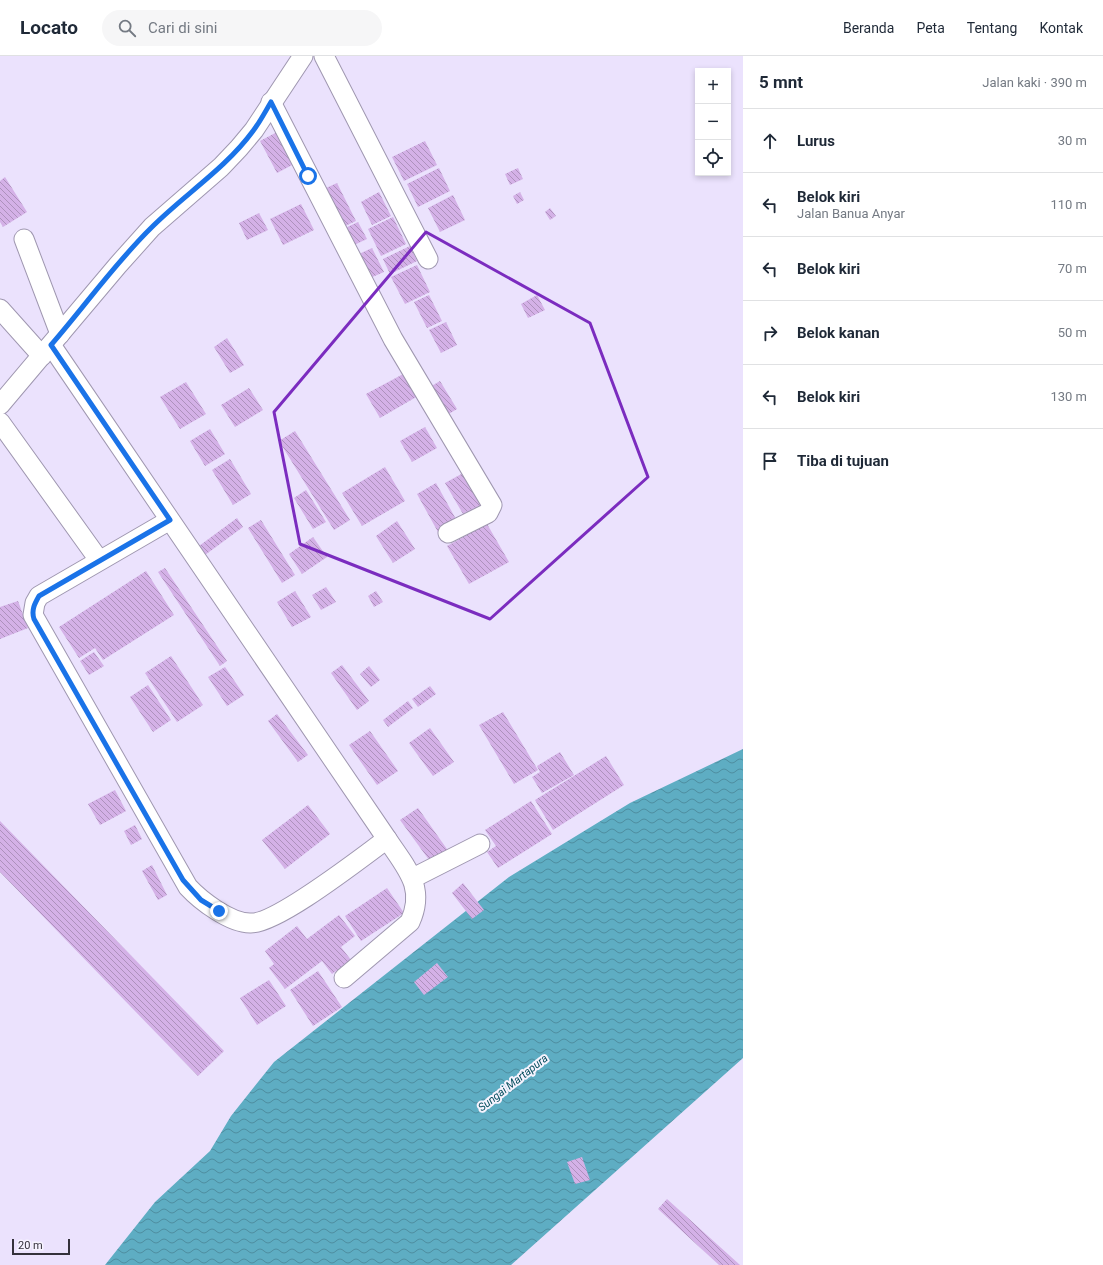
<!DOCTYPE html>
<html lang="id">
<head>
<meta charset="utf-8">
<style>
  :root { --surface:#fff; --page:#f6f6f7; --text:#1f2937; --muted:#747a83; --line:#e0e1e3 }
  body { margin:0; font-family:Roboto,sans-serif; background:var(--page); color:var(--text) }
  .controls { position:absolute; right:12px; top:12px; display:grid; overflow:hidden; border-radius:0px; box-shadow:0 2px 6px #0003 }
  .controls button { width:36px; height:36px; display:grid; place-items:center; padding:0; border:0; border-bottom:1px solid var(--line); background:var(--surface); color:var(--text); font:20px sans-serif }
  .scale { position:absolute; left:12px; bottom:10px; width:58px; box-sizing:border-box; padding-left:4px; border:2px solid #34313b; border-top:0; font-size:11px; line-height:14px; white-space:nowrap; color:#34313b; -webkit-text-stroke:3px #f6f3fe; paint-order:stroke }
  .stop { position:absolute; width:12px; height:12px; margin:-9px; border:3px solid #1a73e8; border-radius:50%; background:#fff }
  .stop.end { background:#1a73e8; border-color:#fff; box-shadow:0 1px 4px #0008 }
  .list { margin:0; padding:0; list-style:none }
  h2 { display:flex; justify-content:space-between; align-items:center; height:52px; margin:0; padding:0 16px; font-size:17px }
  h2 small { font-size:13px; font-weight:400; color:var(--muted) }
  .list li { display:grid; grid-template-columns:26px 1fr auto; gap:12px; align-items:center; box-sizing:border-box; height:64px; padding:0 16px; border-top:1px solid var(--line) }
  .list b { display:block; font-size:15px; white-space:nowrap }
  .list p { margin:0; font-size:13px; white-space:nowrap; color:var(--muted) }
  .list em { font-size:13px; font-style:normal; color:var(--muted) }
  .icon { flex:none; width:22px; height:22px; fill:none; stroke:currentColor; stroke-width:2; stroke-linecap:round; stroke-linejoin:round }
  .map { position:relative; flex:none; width:743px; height:1209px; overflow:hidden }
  header { display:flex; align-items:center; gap:24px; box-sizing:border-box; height:56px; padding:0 20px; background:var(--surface); border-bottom:1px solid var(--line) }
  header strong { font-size:19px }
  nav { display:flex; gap:22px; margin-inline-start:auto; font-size:14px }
  .search { width:280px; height:36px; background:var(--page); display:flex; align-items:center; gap:10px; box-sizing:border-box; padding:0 14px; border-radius:22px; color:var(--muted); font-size:15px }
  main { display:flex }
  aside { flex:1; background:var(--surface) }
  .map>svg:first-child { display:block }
  .water { fill:url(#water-waves) }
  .building { fill:url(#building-back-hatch) }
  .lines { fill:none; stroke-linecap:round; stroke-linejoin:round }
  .minor-casing { stroke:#9f97b0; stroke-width:21 }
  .minor { stroke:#fff; stroke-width:19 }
  .route { stroke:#1a73e8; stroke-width:5 }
  .marked { fill:none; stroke:#7b2cbf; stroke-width:3; stroke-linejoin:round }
  .labels { text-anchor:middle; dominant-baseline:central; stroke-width:4; stroke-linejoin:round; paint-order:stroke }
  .water-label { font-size:11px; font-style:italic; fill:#054e5e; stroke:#f6f3fe }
</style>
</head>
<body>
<header>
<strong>Locato</strong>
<div class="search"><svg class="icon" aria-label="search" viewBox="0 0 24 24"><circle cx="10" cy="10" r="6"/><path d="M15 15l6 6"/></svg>Cari di sini</div>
<nav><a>Beranda</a><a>Peta</a><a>Tentang</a><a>Kontak</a></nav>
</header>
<main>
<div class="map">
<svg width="743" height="1209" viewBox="0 0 743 1209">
  <defs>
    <pattern id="water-waves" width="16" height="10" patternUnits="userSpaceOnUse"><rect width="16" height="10" fill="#5eadc3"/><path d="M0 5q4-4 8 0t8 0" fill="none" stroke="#4e8da0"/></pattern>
    <pattern id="building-back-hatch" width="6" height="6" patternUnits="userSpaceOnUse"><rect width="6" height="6" fill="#d4b1e7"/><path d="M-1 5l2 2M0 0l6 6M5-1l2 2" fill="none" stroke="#ad91bc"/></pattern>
  </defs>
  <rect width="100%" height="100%" fill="#ebe2fd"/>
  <polygon class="water" points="743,693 743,1002 511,1209 105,1209 155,1146 210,1095 231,1060 274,1006 509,821 630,747"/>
  <g class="building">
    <polygon points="279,75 296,107 277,117 260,85"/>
    <polygon points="425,85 437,109 404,125 392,101"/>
    <polygon points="439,112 450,135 418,151 407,128"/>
    <polygon points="518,112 523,123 510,129 505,118"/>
    <polygon points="5,121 27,156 3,171 0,166 0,125"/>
    <polygon points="337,127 356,165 343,171 324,133"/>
    <polygon points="379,136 391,160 372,169 361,146"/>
    <polygon points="520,136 524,144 517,148 513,140"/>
    <polygon points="453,139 465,164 440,176 428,152"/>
    <polygon points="301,148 314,174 283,189 270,163"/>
    <polygon points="550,152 556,160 550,164 545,156"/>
    <polygon points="259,157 268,174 247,184 239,167"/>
    <polygon points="393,161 406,188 381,200 368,173"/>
    <polygon points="358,166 367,183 352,190 343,173"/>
    <polygon points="410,190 417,205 390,218 383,203"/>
    <polygon points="372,192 384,216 370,222 359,198"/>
    <polygon points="417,209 430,236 405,248 391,221"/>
    <polygon points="429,239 442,265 427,272 414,246"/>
    <polygon points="537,239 545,254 528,262 521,248"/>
    <polygon points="446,266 457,289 441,297 429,274"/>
    <polygon points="227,282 244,309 230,317 214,291"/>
    <polygon points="405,317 418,340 380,362 366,338"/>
    <polygon points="440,325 457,353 447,359 430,331"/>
    <polygon points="186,326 206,358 180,373 160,341"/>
    <polygon points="249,332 263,354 235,371 221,349"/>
    <polygon points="425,371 437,392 412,406 400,385"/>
    <polygon points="210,373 225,398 205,410 190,385"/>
    <polygon points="295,375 350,464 334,474 279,385"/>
    <polygon points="230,403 251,438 233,449 212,414"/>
    <polygon points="385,411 405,445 362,470 342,437"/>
    <polygon points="465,416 483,448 463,458 445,427"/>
    <polygon points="436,427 457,465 438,476 417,438"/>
    <polygon points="306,434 326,466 313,473 294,442"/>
    <polygon points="237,462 243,471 205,499 199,490"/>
    <polygon points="261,464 295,519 282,527 248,472"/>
    <polygon points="397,465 415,493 393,507 376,480"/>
    <polygon points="487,468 509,506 469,528 447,490"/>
    <polygon points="313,481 327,501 302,518 289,498"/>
    <polygon points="165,512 227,605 220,610 158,516"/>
    <polygon points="146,515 174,559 103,604 95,592 79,602 59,571"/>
    <polygon points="326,531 336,546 321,554 312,539"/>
    <polygon points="295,535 311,561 292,571 277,546"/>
    <polygon points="376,535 383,546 374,551 368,540"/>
    <polygon points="18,545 28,572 0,583 0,551"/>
    <polygon points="94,596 104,610 89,619 80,605"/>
    <polygon points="171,600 203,649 177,666 145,617"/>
    <polygon points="342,609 369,645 357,654 331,617"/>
    <polygon points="369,610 380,624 371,631 360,618"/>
    <polygon points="225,611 244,639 227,650 208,621"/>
    <polygon points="148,629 171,664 153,676 130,641"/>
    <polygon points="430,630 436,638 418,651 412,643"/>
    <polygon points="408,645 413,652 388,671 383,664"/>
    <polygon points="503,656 538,714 514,728 479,669"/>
    <polygon points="277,658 308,699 298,706 268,665"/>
    <polygon points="430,672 454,706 433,720 409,687"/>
    <polygon points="370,675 398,715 377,729 349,689"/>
    <polygon points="560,696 574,719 542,737 532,721 540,716 537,710"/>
    <polygon points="606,700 624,729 553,774 535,744"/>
    <polygon points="115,734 126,755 100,769 88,748"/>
    <polygon points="531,745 552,778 498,812 487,796 496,790 485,774"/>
    <polygon points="308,749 330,778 285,813 262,784"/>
    <polygon points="418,752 449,796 432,808 400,764"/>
    <polygon points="0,765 224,995 198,1020 0,816"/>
    <polygon points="135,769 142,783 131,789 124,775"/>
    <polygon points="152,809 167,839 158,844 142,815"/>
    <polygon points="463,827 484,854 472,863 452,837"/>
    <polygon points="387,832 404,857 361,885 345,860"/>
    <polygon points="339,859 355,880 341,891 351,904 332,918 322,905 285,933 269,912 274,908 265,895 297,870 307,883"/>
    <polygon points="437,907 448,921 424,939 414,926"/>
    <polygon points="318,915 342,951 313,970 290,934"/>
    <polygon points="269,924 286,950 257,969 240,942"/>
    <polygon points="582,1101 590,1124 575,1128 567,1106"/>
    <polygon points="667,1143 740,1209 719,1209 658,1153"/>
  </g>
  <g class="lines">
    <defs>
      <g id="minor">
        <polyline points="324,0 428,203"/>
        <polyline points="271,46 393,283 492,449 488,457 448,477"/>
        <polyline points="24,183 60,278"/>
        <polyline points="0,253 42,300"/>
        <path d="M51,289L387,783C362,801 276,869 250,867C230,867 201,845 188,831L33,559L35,547L39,540L170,464"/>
        <polyline points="0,349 118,209 152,171 221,111 239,92 254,74 303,0"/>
        <polyline points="0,366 99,504"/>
        <polyline points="413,822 480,788"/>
        <path d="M344,922L410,866C426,831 406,812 387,783"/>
      </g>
    </defs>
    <use href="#minor" class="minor-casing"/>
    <use href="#minor" class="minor"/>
  </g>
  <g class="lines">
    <path class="route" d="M219,855L201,844L183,824L34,563C31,554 35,547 39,540L170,464L51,289C85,250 115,207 152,171C185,138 225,113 253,75C260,66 265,56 271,46L308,120"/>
  </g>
  <path class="marked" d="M426,176L590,267L648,421L490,563L300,488L274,356Z"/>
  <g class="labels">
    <g class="water-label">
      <text transform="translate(513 1027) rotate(-38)">Sungai Martapura</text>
    </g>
  </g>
</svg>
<div class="controls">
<button>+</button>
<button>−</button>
<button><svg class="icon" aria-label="locate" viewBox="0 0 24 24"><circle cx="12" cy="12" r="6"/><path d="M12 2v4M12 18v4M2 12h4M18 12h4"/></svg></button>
</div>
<div class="scale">20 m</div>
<div class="stop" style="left:308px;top:120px"></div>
<div class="stop end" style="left:219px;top:855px"></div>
</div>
<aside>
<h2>5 mnt<small>Jalan kaki · 390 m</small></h2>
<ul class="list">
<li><svg class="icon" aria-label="ahead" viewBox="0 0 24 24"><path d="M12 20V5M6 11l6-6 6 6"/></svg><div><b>Lurus</b></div><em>30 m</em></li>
<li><svg class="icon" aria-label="left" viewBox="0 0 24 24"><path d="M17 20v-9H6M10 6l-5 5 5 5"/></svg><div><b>Belok kiri</b><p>Jalan Banua Anyar</p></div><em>110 m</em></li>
<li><svg class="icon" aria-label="left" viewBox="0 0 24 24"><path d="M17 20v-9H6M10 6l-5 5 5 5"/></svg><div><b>Belok kiri</b></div><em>70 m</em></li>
<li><svg class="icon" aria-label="right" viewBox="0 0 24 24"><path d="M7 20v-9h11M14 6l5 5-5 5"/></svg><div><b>Belok kanan</b></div><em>50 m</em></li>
<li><svg class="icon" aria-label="left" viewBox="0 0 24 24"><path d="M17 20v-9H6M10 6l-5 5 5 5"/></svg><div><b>Belok kiri</b></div><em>130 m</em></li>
<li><svg class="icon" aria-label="arrive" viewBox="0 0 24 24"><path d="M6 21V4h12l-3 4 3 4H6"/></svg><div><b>Tiba di tujuan</b></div></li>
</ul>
</aside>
</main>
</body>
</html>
